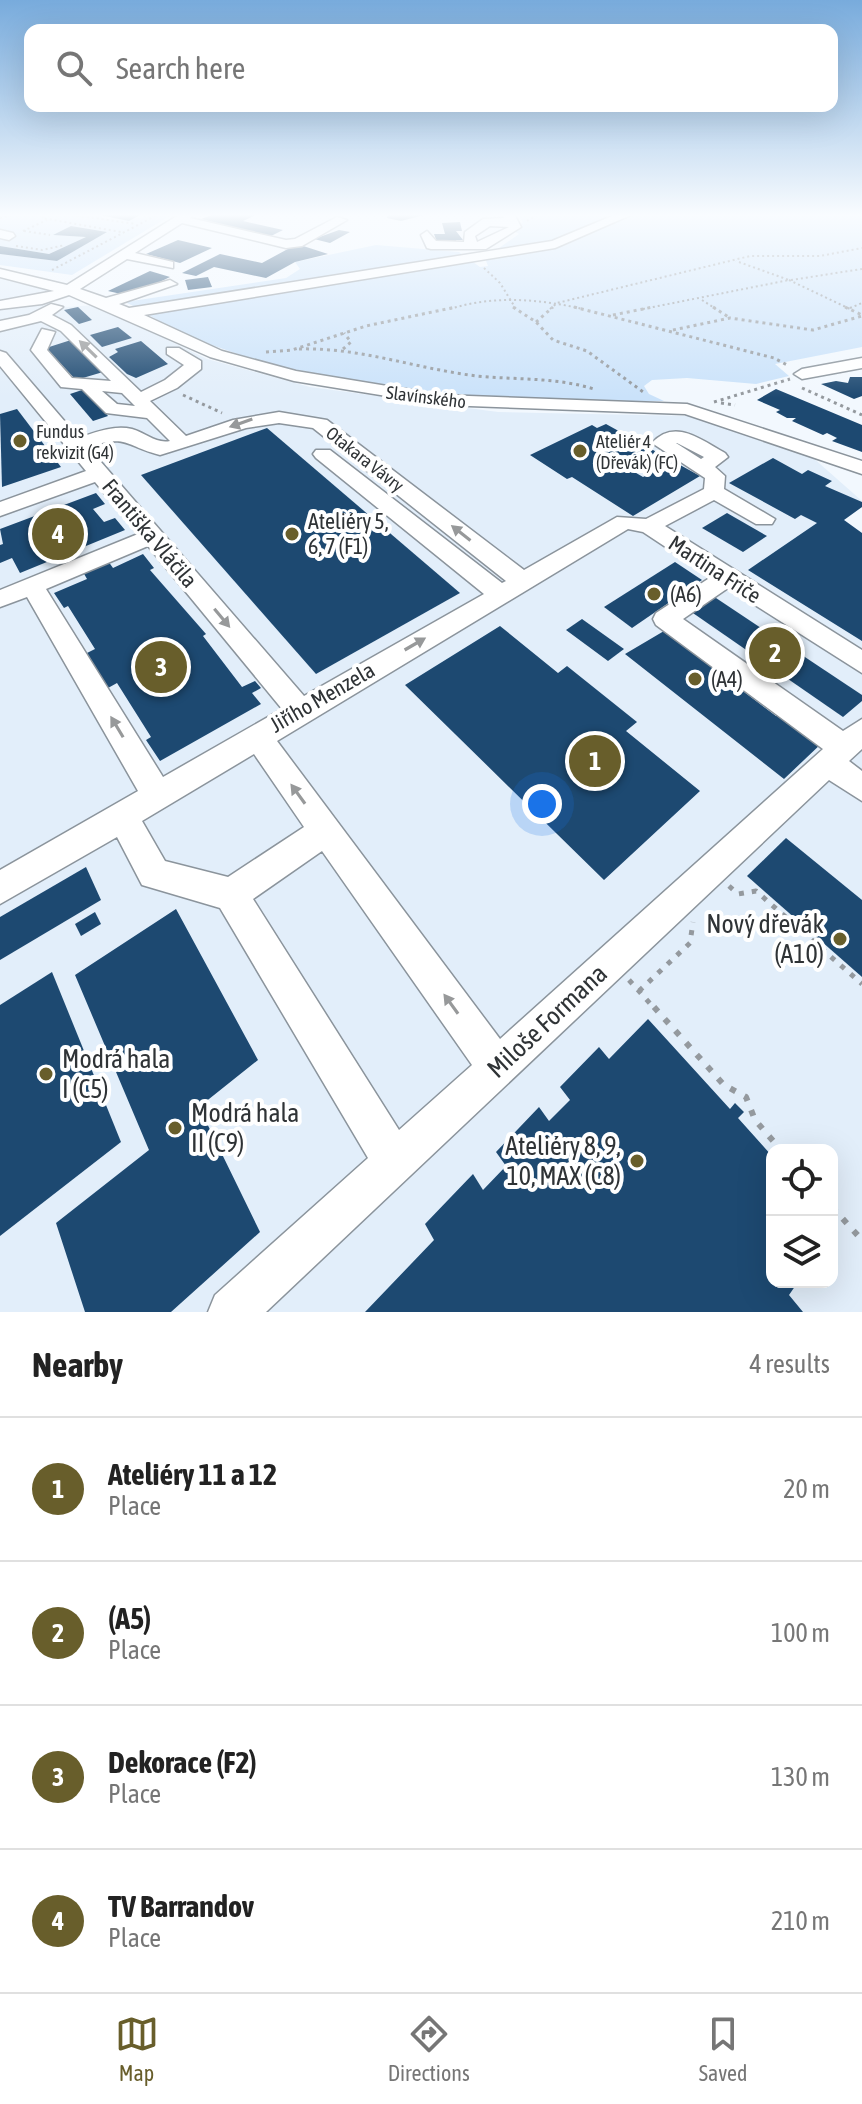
<!DOCTYPE html>
<html lang="en">
<head>
<meta charset="utf-8">
<style>
  :root { --surface:#fff; --page:#f2f2f2; --text:#222; --muted:#767676; --line:#e0e0e0; --accent:#685e2b }
  body { margin:0; font-family:"Asap Condensed",sans-serif; background:var(--page); color:var(--text) }
  .controls { position:absolute; right:24px; bottom:24px; display:grid; overflow:hidden; border-radius:16px; box-shadow:0 8px 32px #0002 }
  .controls button { width:72px; height:72px; display:grid; place-items:center; padding:0; border:0; border-bottom:2px solid var(--line); background:var(--surface); color:var(--text); font:40px sans-serif }
  .you { position:absolute; left:542px; top:804px; width:28px; height:28px; margin:-20px; border:6px solid #fff; border-radius:50%; background:#1a73e8; box-shadow:0 0 0 12px #1a73e833 }
  .badge { display:grid; place-items:center; width:52px; height:52px; border-radius:50%; background:var(--accent); color:#fff; font-size:26px; font-weight:700 }
  .pin { position:absolute; translate:-50% -50%; border:4px solid #fff; box-shadow:0 2px 8px #0006 }
  .list { margin:0; padding:0; list-style:none }
  h2 { display:flex; justify-content:space-between; align-items:center; height:104px; margin:0; padding:0 32px; font-size:34px }
  h2 small { font-size:26px; font-weight:400; color:var(--muted) }
  .list li { display:grid; grid-template-columns:52px 1fr auto; gap:24px; align-items:center; box-sizing:border-box; height:144px; padding:0 32px; border-top:2px solid var(--line) }
  .list b { display:block; font-size:30px; white-space:nowrap }
  .list p { margin:0; font-size:26px; white-space:nowrap; color:var(--muted) }
  .list em { font-size:26px; font-style:normal; color:var(--muted) }
  .icon { flex:none; width:44px; height:44px; fill:none; stroke:currentColor; stroke-width:2; stroke-linecap:round; stroke-linejoin:round }
  .map { position:relative; flex:none; width:862px; height:1312px; overflow:hidden }
  .search { position:absolute; background:var(--surface); box-shadow:0 8px 32px #0002; left:24px; right:24px; top:24px; height:88px; display:flex; align-items:center; gap:20px; box-sizing:border-box; padding:0 28px; border-radius:16px; color:var(--muted); font-size:30px }
  .sheet { height:680px; background:var(--surface) }
  nav { display:flex; justify-content:space-around; align-items:center; box-sizing:border-box; height:112px; border-top:2px solid var(--line); background:var(--surface); font-size:22px; color:var(--muted) }
  nav a { display:grid; justify-items:center; gap:4px }
  nav .on { color:var(--accent) }
  .map>svg:first-child { display:block }
  .built { fill:#e2eefa; fill-rule:evenodd }
  .green { fill:#cae2fa }
  .building { fill:#1d4971; fill-rule:evenodd }
  .lines { fill:none; stroke-linecap:round; stroke-linejoin:round }
  .minor-casing { stroke:#8b949c; stroke-width:3 }
  .path-far3 { stroke:#94999e; stroke-width:2; stroke-dasharray:2 3; stroke-linecap:butt }
  .path-far2 { stroke:#94999e; stroke-width:3; stroke-dasharray:3 4; stroke-linecap:butt }
  .path-far1 { stroke:#94999e; stroke-width:5; stroke-dasharray:5 8; stroke-linecap:butt }
  .path { stroke:#94999e; stroke-width:6; stroke-dasharray:6 10; stroke-linecap:butt }
  .minor { fill:#fff; fill-rule:evenodd }
  .oneway { fill:#97999a }
  .poi-dot { fill:#685e2b; stroke:#fff; stroke-width:3 }
  .labels { text-anchor:middle; dominant-baseline:central; stroke-width:8; stroke-linejoin:round; paint-order:stroke }
  .far-street-label { font-size:18px; fill:#2f3336; stroke:#fff }
  .far-poi-label { font-size:18px; fill:#2f3336; stroke:#fff; text-anchor:start }
  .poi-label { font-size:22px; fill:#2f3336; stroke:#fff; text-anchor:start }
  .street-label { font-size:22px; fill:#2f3336; stroke:#fff }
  .near-poi-label { font-size:26px; fill:#2f3336; stroke:#fff; text-anchor:end }
  .near-street-label { font-size:26px; fill:#2f3336; stroke:#fff }
</style>
</head>
<body>
<div class="map">
<svg width="862" height="1312" viewBox="0 0 862 1312">
  <rect width="100%" height="100%" fill="#f2f8fe"/>
  <path class="built" d="M0,277L52,289L33,300L67,307L96,305L207,359L310,387L498,412L687,416L711,420L811,456L862,501V507L844,520L862,533V1312H0ZM772,1150H832V1282H772Z"/>
  <g class="green">
    <path d="M0,214H97C109,227 149,214 173,214L72,275L0,265V254L57,261L106,232L71,226L54,235L86,237L49,254L0,246Z"/>
    <path d="M518,214H862V347L775,364L789,376L756,384L687,378L652,380L644,386L649,394L664,401C518,403 368,399 229,351C212,345 194,339 178,331C159,322 143,310 125,302L286,278L300,269L295,262L376,245L459,252L480,267L488,266L485,258L519,234L514,231L517,224L523,223Z"/>
  </g>
  <g class="building">
    <polygon points="95,214 142,214 129,221"/>
    <polygon points="214,214 258,214 243,221 283,230 269,237 201,219"/>
    <polygon points="388,214 423,214 424,215 401,221 387,218"/>
    <polygon points="460,222 462,231 456,231 463,240 456,240 457,245 438,245 434,234 445,234 442,223"/>
    <polygon points="71,226 107,232 57,261 0,254 0,246 49,254 86,237 53,235"/>
    <polygon points="339,230 350,232 330,243 314,239"/>
    <polygon points="178,240 212,248 180,263 146,254"/>
    <polygon points="297,244 328,254 295,262 266,278 214,267 196,276 182,273 220,254 262,263"/>
    <polygon points="150,271 170,277 139,292 121,294 108,291"/>
    <polygon points="208,277 212,287 188,290 185,280"/>
    <polygon points="78,307 92,320 79,324 64,310"/>
    <polygon points="118,327 132,338 102,347 90,335"/>
    <polygon points="71,340 103,372 76,380 46,348"/>
    <polygon points="141,341 168,364 136,378 127,374 109,357 118,352 115,349"/>
    <polygon points="850,377 862,377 862,396 854,399 821,384 836,381 848,383"/>
    <polygon points="85,389 108,416 93,421 70,394"/>
    <polygon points="776,389 862,425 862,452 832,441 837,438 827,433 823,435 792,421 796,418 787,418 776,412 780,410 757,400"/>
    <polygon points="17,409 61,467 2,487 0,414"/>
    <path d="M606,424L700,476L633,516L572,477L567,479L530,455L592,425L597,428ZM630,458L653,472L643,477L619,463Z"/>
    <polygon points="267,428 460,593 316,674 141,475"/>
    <polygon points="773,458 802,474 808,470 832,481 825,486 862,502 862,507 844,520 862,533 862,641 748,570 817,523 801,515 795,519 729,483"/>
    <polygon points="96,493 105,504 93,509 104,522 115,518 125,530 20,573 12,558 0,563 0,545 3,544 0,529"/>
    <polygon points="727,513 767,536 743,552 702,528"/>
    <polygon points="143,554 154,568 150,570 206,634 203,636 242,687 255,681 261,688 252,693 261,704 160,761 146,740 151,737 117,683 108,688 87,653 95,649 68,606 64,608 54,593 87,579 83,572 108,561 113,568"/>
    <polygon points="675,562 702,580 632,628 604,607"/>
    <polygon points="713,596 862,695 862,701 843,717 690,611"/>
    <polygon points="582,619 624,649 608,661 566,630"/>
    <polygon points="500,626 558,673 567,666 637,722 626,731 700,791 604,880 405,685"/>
    <polygon points="664,631 776,716 781,712 823,742 784,779 625,654"/>
    <polygon points="786,838 862,900 862,977 747,876"/>
    <polygon points="86,867 101,900 0,960 0,917"/>
    <polygon points="176,909 258,1060 199,1107 260,1232 171,1312 85,1312 56,1223 149,1150 75,975"/>
    <polygon points="95,912 101,924 81,936 75,924"/>
    <polygon points="52,972 121,1142 0,1236 0,1005"/>
    <polygon points="648,1019 730,1109 735,1103 744,1112 738,1118 772,1156 772,1282 798,1282 789,1295 803,1312 365,1312 434,1240 425,1224 473,1174 483,1190 506,1166 496,1152 539,1107 549,1121 570,1100 560,1087 599,1047 609,1059"/>
  </g>
  <g class="lines">
    <defs>
      <g id="minor">
        <polygon points="180,214 194,214 190,218 286,240 295,239 337,217 347,220 302,246 286,248 182,223 135,253 173,262 173,268 127,259 80,289 106,298 170,280 177,284 119,304 129,308 552,241 617,214 633,214 555,248 144,315 222,351 296,371 442,395 687,404 862,461 862,474 685,414 442,405 294,381 210,357 69,295 42,304 0,309 0,301 54,291 0,277 0,269 67,285"/>
        <path d="M502,214H514L521,227L486,249H431L427,248L421,235L427,231L436,241L464,242L465,232L483,219L504,218ZM490,226L509,227L477,242L475,236Z"/>
        <polygon points="0,230 13,233 15,236 9,240 0,238"/>
        <path d="M51,304L63,307L52,315L71,325L141,392L165,380L184,365L167,354V348H179L201,361V369L177,388L150,401L186,436L233,420L279,412L327,420L524,570L617,517L646,519L704,489L705,478L652,443C675,418 701,440 725,453L728,457L715,467L725,476L724,489L775,519L772,524H756L714,500L665,526L862,650V673L728,588L683,619L843,731L862,719V749L849,761L862,771V801L829,780L266,1312H208L215,1295L368,1158L220,908L142,885L117,837L0,904V870L138,791L27,597L0,607V590L138,534L95,482L0,516V502L86,471L0,366V351L6,353L79,438C96,432 114,425 132,429C146,433 156,444 170,441L147,418L106,413L82,389L61,387L31,350L42,329L55,332L47,350L72,378L111,381L61,331L41,321L0,331V321L29,315ZM102,391L122,393L135,406L117,404ZM279,423L313,428L506,581L502,583L330,450H316L313,454L316,458L484,594L304,696L88,447C129,434 124,446 160,455L246,428ZM676,443H677L704,457L701,459ZM628,529L643,532L711,577L656,613L653,619L656,625L823,749L500,1039L277,741ZM148,546L282,709L163,777L46,589ZM254,754L304,827L228,877L165,861L142,821ZM322,851L472,1065L399,1130L253,899Z"/>
        <polygon points="862,358 862,368 802,379 794,374 802,369"/>
      </g>
    </defs>
    <use href="#minor" class="minor-casing"/>
    <g class="path-far3">
      <polyline points="48,214 42,218 121,232"/>
      <polyline points="67,214 136,224"/>
      <polyline points="0,218 17,214"/>
      <polyline points="527,221 538,214"/>
      <polyline points="23,231 47,220"/>
      <polyline points="24,231 50,235"/>
      <polyline points="16,246 42,250 65,245"/>
      <polyline points="484,268 500,283 516,309"/>
      <polyline points="52,270 157,215"/>
      <polyline points="789,280 850,309"/>
      <polyline points="791,280 862,269"/>
      <polyline points="702,300 716,309"/>
      <polyline points="850,308 862,303"/>
      <path d="M450,309C493,295 539,299 583,309"/>
      <polyline points="550,309 557,303 750,256 820,256 862,248"/>
      <polyline points="643,309 789,280 736,261"/>
    </g>
    <g class="path-far2">
      <polyline points="513,307 536,322 553,340 587,351 646,394"/>
      <polyline points="574,307 774,358 789,366"/>
      <polyline points="713,307 730,318"/>
      <polyline points="845,307 862,315"/>
      <polyline points="613,315 653,307"/>
      <polyline points="536,322 553,307"/>
      <polyline points="673,330 730,318 813,330 862,316"/>
      <path d="M299,349C360,347 417,369 477,376C517,380 555,377 594,389"/>
      <polyline points="343,349 351,342 344,333"/>
      <polyline points="266,352 292,350 366,326 456,307"/>
      <polyline points="802,388 862,415"/>
      <polyline points="183,395 222,413"/>
      <polyline points="714,402 790,379"/>
      <polyline points="721,403 735,405"/>
    </g>
    <g class="path-far1">
      <polyline points="729,886 738,894 756,891 862,984"/>
      <polyline points="629,980 655,1009"/>
      <polyline points="639,991 690,943 693,922"/>
    </g>
    <g class="path">
      <polyline points="654,1007 724,1085 746,1097 755,1120 781,1150"/>
      <polyline points="832,1207 862,1240"/>
    </g>
    <use href="#minor" class="minor"/>
  </g>
  <defs><path id="oneway-solid" d="M-6-.8H1V-3.2L6.5 0L1 3.2V.8H-6Z" transform="scale(2)"/></defs>
  <g class="oneway">
    <use href="#oneway-solid" transform="translate(88 349) rotate(-136)"/>
    <use href="#oneway-solid" transform="translate(241 423) rotate(161)"/>
    <use href="#oneway-solid" transform="translate(461 533) rotate(-142)"/>
    <use href="#oneway-solid" transform="translate(222 618) rotate(50)"/>
    <use href="#oneway-solid" transform="translate(415 644) rotate(-30)"/>
    <use href="#oneway-solid" transform="translate(117 727) rotate(-121)"/>
    <use href="#oneway-solid" transform="translate(298 794) rotate(-126)"/>
    <use href="#oneway-solid" transform="translate(451 1004) rotate(-126)"/>
  </g>
  <linearGradient id="sky" x2="0" y2="1"><stop stop-color="#78abdc"/><stop offset="0.54" stop-color="#f9fcff"/><stop offset="1" stop-color="#f9fcff" stop-opacity="0"/></linearGradient>
  <rect width="862" height="398" fill="url(#sky)"/>
  <g class="poi-dot">
    <circle cx="20" cy="441" r="8"/>
    <circle cx="580" cy="451" r="8"/>
    <circle cx="292" cy="534" r="8"/>
    <circle cx="654" cy="594" r="8"/>
    <circle cx="695" cy="679" r="8"/>
    <circle cx="840" cy="939" r="8"/>
    <circle cx="46" cy="1074" r="8"/>
    <circle cx="175" cy="1128" r="8"/>
    <circle cx="637" cy="1161" r="8"/>
  </g>
  <g class="labels">
    <g class="far-street-label">
      <text transform="translate(426 397) rotate(7)">Slavínského</text>
      <text transform="translate(365 459) rotate(38)">Otakara Vávry</text>
    </g>
    <g class="far-poi-label">
      <text x="36" y="431">Fundus<tspan x="36" dy="21">rekvizit (G4)</tspan></text>
      <text x="596" y="441">Ateliér 4<tspan x="596" dy="21">(Dřevák) (FC)</tspan></text>
    </g>
    <g class="poi-label">
      <text x="308" y="521">Ateliéry 5,<tspan x="308" dy="25">6, 7 (F1)</tspan></text>
      <text x="670" y="594">(A6)</text>
      <text x="711" y="679">(A4)</text>
    </g>
    <g class="street-label">
      <text transform="translate(150 533) rotate(50)">Františka Vláčila</text>
      <text transform="translate(715 569) rotate(33)">Martina Friče</text>
      <text transform="translate(322 697) rotate(-30)">Jiřího Menzela</text>
    </g>
    <g class="near-poi-label">
      <text x="824" y="924">Nový dřevák<tspan x="824" dy="30">(A10)</tspan></text>
      <text x="62" y="1059" text-anchor="start">Modrá hala<tspan x="62" dy="30">I (C5)</tspan></text>
      <text x="191" y="1113" text-anchor="start">Modrá hala<tspan x="191" dy="30">II (C9)</tspan></text>
      <text x="621" y="1146">Ateliéry 8, 9,<tspan x="621" dy="30">10, MAX (C8)</tspan></text>
    </g>
    <g class="near-street-label">
      <text transform="translate(547 1021) rotate(-43)">Miloše Formana</text>
    </g>
  </g>
</svg>
<div class="controls">
<button><svg class="icon" aria-label="locate" viewBox="0 0 24 24"><circle cx="12" cy="12" r="6"/><path d="M12 2v4M12 18v4M2 12h4M18 12h4"/></svg></button>
<button><svg class="icon" aria-label="layers" viewBox="0 0 24 24"><path d="M12 4l9 5-9 5-9-5zM3 14l9 5 9-5"/></svg></button>
</div>
<div class="you"></div>
<div class="pin badge" style="left:595px;top:761px">1</div>
<div class="pin badge" style="left:775px;top:653px">2</div>
<div class="pin badge" style="left:161px;top:667px">3</div>
<div class="pin badge" style="left:58px;top:534px">4</div>
<div class="search"><svg class="icon" aria-label="search" viewBox="0 0 24 24"><circle cx="10" cy="10" r="6"/><path d="M15 15l6 6"/></svg>Search here</div>
</div>
<section class="sheet">
<h2>Nearby<small>4 results</small></h2>
<ul class="list">
<li><span class="badge">1</span><div><b>Ateliéry 11 a 12</b><p>Place</p></div><em>20 m</em></li>
<li><span class="badge">2</span><div><b>(A5)</b><p>Place</p></div><em>100 m</em></li>
<li><span class="badge">3</span><div><b>Dekorace (F2)</b><p>Place</p></div><em>130 m</em></li>
<li><span class="badge">4</span><div><b>TV Barrandov</b><p>Place</p></div><em>210 m</em></li>
</ul>
</section>
<nav>
<a class="on"><svg class="icon" aria-label="map" viewBox="0 0 24 24"><path d="M3 6l6-2 6 2 6-2v14l-6 2-6-2-6 2zM9 4v14M15 6v14"/></svg>Map</a>
<a><svg class="icon" aria-label="directions" viewBox="0 0 24 24"><path d="M12 3l9 9-9 9-9-9zM9 14v-3h6M13 9l2 2-2 2"/></svg>Directions</a>
<a><svg class="icon" aria-label="saved" viewBox="0 0 24 24"><path d="M7 4h10v16l-5-4-5 4z"/></svg>Saved</a>
</nav>
</body>
</html>
